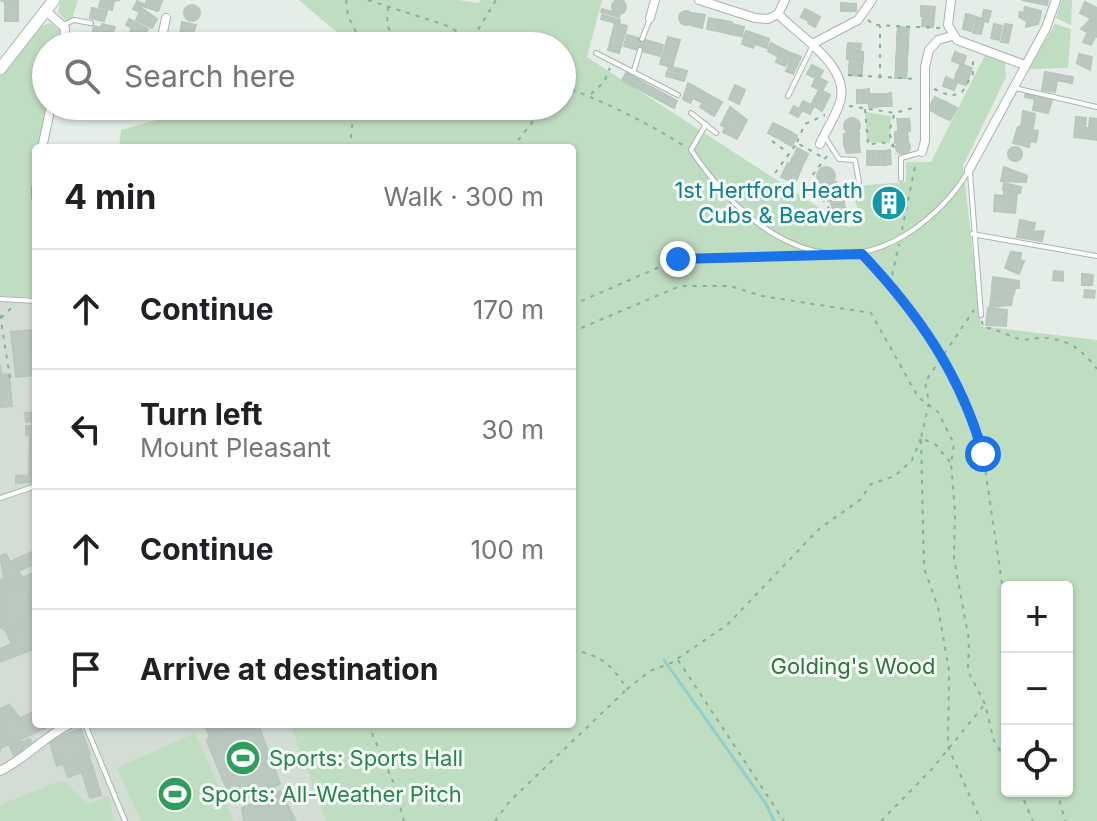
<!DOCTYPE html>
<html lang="en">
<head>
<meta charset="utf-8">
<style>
  :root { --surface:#fff; --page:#f2f2f2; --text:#202124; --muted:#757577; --line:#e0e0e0 }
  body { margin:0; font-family:Inter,sans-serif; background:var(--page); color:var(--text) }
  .controls { position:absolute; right:24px; bottom:24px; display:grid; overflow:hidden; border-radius:8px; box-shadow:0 2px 6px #0004 }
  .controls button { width:72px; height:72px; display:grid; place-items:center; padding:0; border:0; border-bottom:2px solid var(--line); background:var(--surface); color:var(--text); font:40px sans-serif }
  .stop { position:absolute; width:24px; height:24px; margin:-18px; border:6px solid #1a73e8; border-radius:50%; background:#fff }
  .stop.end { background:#1a73e8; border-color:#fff; box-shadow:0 2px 8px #0008 }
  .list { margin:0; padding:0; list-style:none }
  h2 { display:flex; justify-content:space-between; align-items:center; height:104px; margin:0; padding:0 32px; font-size:34px }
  h2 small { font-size:26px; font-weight:400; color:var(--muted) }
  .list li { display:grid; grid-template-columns:52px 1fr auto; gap:24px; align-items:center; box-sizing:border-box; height:120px; padding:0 32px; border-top:2px solid var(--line) }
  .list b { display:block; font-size:30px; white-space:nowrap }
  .list p { margin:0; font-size:26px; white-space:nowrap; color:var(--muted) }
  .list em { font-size:26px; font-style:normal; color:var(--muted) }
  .icon { flex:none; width:44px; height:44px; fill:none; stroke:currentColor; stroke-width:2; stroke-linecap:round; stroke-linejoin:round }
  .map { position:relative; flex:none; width:1097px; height:821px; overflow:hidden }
  .search { position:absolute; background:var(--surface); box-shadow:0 2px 6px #0004; left:32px; top:32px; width:544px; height:88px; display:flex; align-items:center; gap:20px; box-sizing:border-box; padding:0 28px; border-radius:44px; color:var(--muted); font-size:30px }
  .panel { position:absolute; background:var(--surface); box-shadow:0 2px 6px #0004; left:32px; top:144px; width:544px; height:584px; border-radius:8px }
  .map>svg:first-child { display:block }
  .built { fill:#d3ddd6 }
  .green { fill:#bfddc1; fill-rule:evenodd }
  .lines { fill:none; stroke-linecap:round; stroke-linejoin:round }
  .stream { stroke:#8fd0cd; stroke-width:3 }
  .building { fill:#bac8c0; stroke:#b7c7bd; stroke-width:2 }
  .service-casing { stroke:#a7b5ae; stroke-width:6 }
  .minor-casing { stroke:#a7b5ae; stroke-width:10 }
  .secondary-casing { stroke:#a3b9ad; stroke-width:13 }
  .path { stroke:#86b09b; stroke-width:2; stroke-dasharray:4 6; stroke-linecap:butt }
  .service { stroke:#fff; stroke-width:4 }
  .minor { stroke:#fff; stroke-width:8 }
  .secondary { stroke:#fff; stroke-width:11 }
  .route { stroke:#1a73e8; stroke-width:10 }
  .labels { text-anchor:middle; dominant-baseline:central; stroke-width:6; stroke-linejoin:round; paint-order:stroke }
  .culture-label { font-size:22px; fill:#0d838f; stroke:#f5faf7; text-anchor:end }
  .park-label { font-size:22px; fill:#30743d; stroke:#f5faf7 }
  .leisure-label { font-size:22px; fill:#27864d; stroke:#f5faf7; text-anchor:start }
</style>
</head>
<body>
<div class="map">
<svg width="1097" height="821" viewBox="0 0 1097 821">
  <rect width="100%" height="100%" fill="#e5ede8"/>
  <polygon class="built" points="0,300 36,302 36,724 290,724 326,821 0,821"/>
  <g class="green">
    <polygon points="61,0 78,0 72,19 65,20 58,12"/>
    <path d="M299,0H458L479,3L480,0H602L587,57L849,227L862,225L852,190L867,185L906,182V162H931L985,55L1005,62L1006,77L963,166L981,326L1097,340V821H326L290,724H572V148H119L121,130L205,106H562V46H353ZM1007,587H1067V791H1007Z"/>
    <polygon points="1062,0 1072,0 1071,25 1056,18"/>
    <polygon points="50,23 65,34 62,46 46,46 49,106 39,148 36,148 36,298 0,296 0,75 41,26"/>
    <polygon points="1055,24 1071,29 1068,68 1029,69"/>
    <polygon points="865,112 891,116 890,143 867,142"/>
    <polygon points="195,733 234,821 141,821 117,768"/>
    <polygon points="62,780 88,804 109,796 114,821 0,821 0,805"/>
  </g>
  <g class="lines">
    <polyline class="stream" points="664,660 766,804 774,821"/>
  </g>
  <g class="building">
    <circle cx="619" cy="7" r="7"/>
    <polygon points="0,0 18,0 18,21 5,21 5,2"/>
    <polygon points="101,0 120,0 114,1 112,10 99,7"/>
    <polygon points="147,0 162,1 158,11 136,4 137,1 145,5"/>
    <polygon points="1022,0 1048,0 1047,5"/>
    <polygon points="1085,2 1097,8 1096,21 1080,13"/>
    <polygon points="841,3 856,4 856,11 841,11"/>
    <polygon points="136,4 157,19 152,28 136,20 140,12 133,9"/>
    <circle cx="192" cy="13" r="8"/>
    <polygon points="921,6 935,7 934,17 921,16"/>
    <polygon points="1025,7 1041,11 1040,17 1024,13"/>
    <polygon points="92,8 107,11 104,21 90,18"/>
    <polygon points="602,9 620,14 619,17 601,12"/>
    <polygon points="805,9 813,13 809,21 801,17"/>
    <polygon points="984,10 991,11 988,22 984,21 981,34 973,33 976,17 982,19"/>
    <circle cx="686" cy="18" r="7"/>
    <polygon points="1020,12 1040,17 1038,24 1026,27 1027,21 1019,17"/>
    <polygon points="693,13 705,15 702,28 691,25"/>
    <polygon points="813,13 820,17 815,27 808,23"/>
    <polygon points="966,14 974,16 971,31 963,29"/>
    <polygon points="602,15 620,20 619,24 601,19"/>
    <polygon points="923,17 934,17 933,27 922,26"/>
    <polygon points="709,18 720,20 718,31 707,29"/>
    <polygon points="129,19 148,29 143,39 130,32 132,28 126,25"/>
    <polygon points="720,20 732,22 730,34 718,31"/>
    <polygon points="1090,20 1097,23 1097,37 1081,29"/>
    <polygon points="182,22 196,25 189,43 179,41"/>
    <polygon points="615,23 627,26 619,53 608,50"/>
    <polygon points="102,24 115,27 110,40 92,36 94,26 101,28"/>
    <polygon points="732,24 744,27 742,36 730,34"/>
    <polygon points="994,24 1002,26 999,40 991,38"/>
    <polygon points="1005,24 1012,25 1008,43 1001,42"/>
    <polygon points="898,27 909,28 908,38 897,37"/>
    <polygon points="746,31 758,35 753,48 742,44"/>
    <polygon points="1087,34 1095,37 1091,45 1083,42"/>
    <polygon points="627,35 645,40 642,51 624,46"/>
    <polygon points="758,35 769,39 767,48 755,44"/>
    <polygon points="668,37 680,40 672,67 660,64"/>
    <polygon points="897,37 908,38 908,48 897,48"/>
    <polygon points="645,40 663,45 660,56 642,51"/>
    <polygon points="771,43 782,49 779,57 768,51"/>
    <polygon points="848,43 861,44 860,52 847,51"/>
    <polygon points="897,48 908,48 907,58 896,58"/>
    <polygon points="782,49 793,54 785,66 776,62"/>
    <polygon points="847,51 863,52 863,60 847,59"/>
    <polygon points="955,52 966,56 963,65 952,61"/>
    <polygon points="794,54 801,57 793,74 786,71"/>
    <polygon points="1079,54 1092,57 1090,70 1077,63"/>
    <rect x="896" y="58" width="11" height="10"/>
    <polygon points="850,59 863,60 862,67 849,66"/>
    <polygon points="961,64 972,68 969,77 957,72"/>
    <polygon points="812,65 823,71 819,78 827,82 822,91 830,95 822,111 814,106 810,114 802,110 798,117 790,113 794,106 799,109 803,101 811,105 819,90 812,86 816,78 807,74"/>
    <polygon points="669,66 687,71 686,75 668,70"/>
    <polygon points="849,66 862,67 862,76 849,75"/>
    <polygon points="896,68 907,68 906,78 895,78"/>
    <polygon points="667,72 685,77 684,81 666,76"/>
    <polygon points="957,72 969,77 966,85 954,81"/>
    <polygon points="1045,72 1073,77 1072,83 1044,78"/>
    <polygon points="626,73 677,101 674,108 622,80"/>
    <polygon points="946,77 957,82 954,90 943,86"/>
    <polygon points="1044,78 1057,81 1055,92 1042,90"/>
    <polygon points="688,83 706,93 701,102 693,98 690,103 683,99"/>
    <polygon points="735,85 745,90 739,104 729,99"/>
    <polygon points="869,89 869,103 863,103 863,90"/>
    <rect x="857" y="90" width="6" height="13"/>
    <polygon points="1026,92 1053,97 1048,113 1033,110 1035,99 1025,97"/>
    <polygon points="891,93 892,106 886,106 886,94"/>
    <polygon points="708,94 722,102 714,116 700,107"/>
    <polygon points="869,94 874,94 875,107 869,107"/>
    <polygon points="874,94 880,94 881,106 875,107"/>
    <polygon points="880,94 886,94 886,106 881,106"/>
    <polygon points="935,97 940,100 934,112 928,109"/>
    <polygon points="940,100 946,102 939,115 934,112"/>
    <polygon points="946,102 951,105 945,118 939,115"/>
    <polygon points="951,105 957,108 950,120 945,118"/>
    <polygon points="67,106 83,107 81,119 64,116"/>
    <polygon points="141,106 159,106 158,115 140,112"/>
    <polygon points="166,106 178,106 177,111 165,111"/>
    <polygon points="730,107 747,120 737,139 723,132 725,127 721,125"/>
    <polygon points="1023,111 1035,114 1034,123 1022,121"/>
    <polygon points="1076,117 1086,118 1085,128 1089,128 1090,118 1097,119 1097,140 1074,137"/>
    <circle cx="852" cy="126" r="8"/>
    <polygon points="897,119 909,119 910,125 898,126"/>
    <polygon points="1022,121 1034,123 1032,130 1020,128"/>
    <polygon points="773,123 779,126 774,136 768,133"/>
    <polygon points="910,125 910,131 898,132 898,126"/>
    <polygon points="779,126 785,129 780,139 774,136"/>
    <polygon points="1018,127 1038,131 1036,142 1030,141 1029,147 1013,143"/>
    <polygon points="785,129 791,132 786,143 780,139"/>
    <polygon points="907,131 908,137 895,137 895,132"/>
    <polygon points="791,132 797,136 792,146 786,143"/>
    <polygon points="859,133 859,139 844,139 844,134"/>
    <polygon points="895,137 908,137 908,142 895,143"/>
    <rect x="844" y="139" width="15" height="6"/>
    <circle cx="903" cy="147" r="7"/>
    <polygon points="844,145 859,145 860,152 847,153"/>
    <circle cx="1015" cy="154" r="7"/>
    <polygon points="797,148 808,154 806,159 795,154"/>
    <polygon points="890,150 891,164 885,165 884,151"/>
    <rect x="867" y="151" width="6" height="14"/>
    <polygon points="873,151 878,151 879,165 873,165"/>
    <polygon points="878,151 884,151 885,165 879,165"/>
    <polygon points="795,154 806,159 803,164 792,159"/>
    <polygon points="792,159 803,164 801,169 790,164"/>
    <polygon points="788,163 801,169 795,183 781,177"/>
    <polygon points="1004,167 1027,176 1026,182 1001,181"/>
    <circle cx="826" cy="176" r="9"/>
    <polygon points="836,182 837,187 825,190 824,184"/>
    <polygon points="1004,183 1021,187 1020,193 1003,190"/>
    <polygon points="837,187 838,193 826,196 825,190"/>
    <polygon points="1004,192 1017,193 1015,213 994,211 995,195 1004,196"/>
    <polygon points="838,193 840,198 828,201 826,196"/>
    <polygon points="896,196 898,206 882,209 880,199"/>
    <polygon points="843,197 844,203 832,206 830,200"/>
    <polygon points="844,203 845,208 833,211 832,206"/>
    <polygon points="845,208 848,219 839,221 833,211"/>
    <polygon points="1020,220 1035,223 1034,229 1029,232 1044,231 1042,241 1017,237"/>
    <polygon points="1011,252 1021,253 1020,260 1024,261 1019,274 1005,268"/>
    <polygon points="1054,271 1063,272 1063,281 1053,280"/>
    <polygon points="1082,274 1093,275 1092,285 1082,285"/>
    <polygon points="993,277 1019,281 1019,288 992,285"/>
    <polygon points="992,285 1015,288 1014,294 992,291"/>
    <polygon points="1085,290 1095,291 1094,298 1084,297"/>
    <polygon points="992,291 1013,294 1012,299 991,297"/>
    <polygon points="991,297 1012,299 1011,305 990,307"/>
    <polygon points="988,308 1007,310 1006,326 986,325"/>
    <polygon points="31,330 35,375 16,377 11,332"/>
    <polygon points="0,365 1,375 9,374 12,406 0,407"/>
    <polygon points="36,412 36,475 29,475 30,435 26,435 26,426 32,426 32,421 26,422 25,413"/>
    <polygon points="35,475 36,482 16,483 16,476"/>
    <polygon points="36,550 36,569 34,564 18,571 22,578 36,572 36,648 0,662 0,649 12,644 5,630 33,617 31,612 35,610 21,579 0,589 0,580 4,578 0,556 6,554 10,562"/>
    <polygon points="21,579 35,610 31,612 33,617 5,630 0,627 0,589"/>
    <polygon points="9,705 19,717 16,720 36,711 36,724 47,727 19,740 20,743 30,739 32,743 22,748 26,755 16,760 9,744 0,748 0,753 0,709"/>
    <polygon points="204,724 244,724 208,739 211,731 208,733"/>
    <polygon points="247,724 258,724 280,784 243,800 239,793 230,797 207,741"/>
    <polygon points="81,729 90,755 57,766 49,740"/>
    <polygon points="89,757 93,768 80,772 76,761"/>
    <polygon points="76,762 79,773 68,777 64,766"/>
    <polygon points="93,769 101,795 90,798 82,773"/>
    <polygon points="280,791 296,821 244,821 242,808"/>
  </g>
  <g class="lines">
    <defs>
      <g id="service">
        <polyline points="63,25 74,20 91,23"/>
        <polyline points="642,39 650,19"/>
        <polyline points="596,53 678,95"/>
        <polyline points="634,70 640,50"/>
        <polyline points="1015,88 1097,107"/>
        <polyline points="788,96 813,45"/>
        <polyline points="691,113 716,133"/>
        <path d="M706,124L691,150C741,224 821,290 910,232C935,215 954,196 969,170"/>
        <polyline points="825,137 839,159 855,160 859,182"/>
        <polyline points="970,173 981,315"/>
        <polyline points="901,179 901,158 922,152"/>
        <polyline points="972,234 1097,256"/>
        <polyline points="0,299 36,301"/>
        <polyline points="0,498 36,486"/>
        <polyline points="85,724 125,821"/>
      </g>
      <g id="minor">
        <polyline points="699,0 755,18 768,19 778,14 785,0"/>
        <polyline points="951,0 948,25 957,40 1025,65"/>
        <polyline points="46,11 65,28 64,46"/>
        <path d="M778,14C798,35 847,64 841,98C838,114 826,129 820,144"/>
        <polyline points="650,18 655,0"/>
        <polyline points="814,43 858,20 872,0"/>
        <polyline points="160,46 166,18"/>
        <polyline points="42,148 51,106"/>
        <polyline points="922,152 925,141 925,67 929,50 938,40 952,36"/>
        <polyline points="969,170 1046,28 1056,0"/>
        <polyline points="36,188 36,197"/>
        <path d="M0,771C27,758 43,737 70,724"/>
      </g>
      <polyline id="secondary" points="0,69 54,0"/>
    </defs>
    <use href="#service" class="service-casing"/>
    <use href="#minor" class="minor-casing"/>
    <use href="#secondary" class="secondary-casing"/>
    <g class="path">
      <polyline points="346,0 348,16 363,46"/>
      <polyline points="368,0 445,25 485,46"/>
      <polyline points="388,7 387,25 394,39 390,46"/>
      <polyline points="868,20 874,25 940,28"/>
      <polyline points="473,38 496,0"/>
      <polyline points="848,75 917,79"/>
      <polyline points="880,78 880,26"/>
      <path d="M562,86C606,102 646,122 686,147"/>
      <polyline points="934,89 951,96 962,92 973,74 973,56"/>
      <polyline points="591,94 604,82 610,68"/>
      <polyline points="562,104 572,91"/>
      <polyline points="849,106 895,113 916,107"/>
      <polyline points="865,109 868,145 881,142 893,146"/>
      <polyline points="894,115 889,132 896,154"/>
      <polyline points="772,141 787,152"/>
      <polyline points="797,142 805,124 825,115"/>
      <polyline points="350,148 352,126 360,106"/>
      <polyline points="512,148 538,115 558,106"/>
      <polyline points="827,156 812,176 814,186 830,210"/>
      <polyline points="775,173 797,143 824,158"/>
      <polyline points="902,230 916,162"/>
      <polyline points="865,257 884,276 953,371 973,419 983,454 1007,618"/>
      <polyline points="890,285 899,244"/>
      <polyline points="572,305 678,259 798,254"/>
      <polyline points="0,315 11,384"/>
      <polyline points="1,318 14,305"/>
      <path d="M982,321L983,327C998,329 1006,335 1019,339C1027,341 1036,337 1044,338C1069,339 1082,350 1097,369"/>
      <polyline points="572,332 680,286 730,286 762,296 871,313 918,397 938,412 954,444 951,463 955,511 954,559 969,640 968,671 985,704 994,741 1007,761"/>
      <polyline points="921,440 924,568 938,607 949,671 948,747 981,821"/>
      <polyline points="950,462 936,445 921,438 929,403 925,382 974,310"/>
      <path d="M572,650C601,655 612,665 627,689L650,671L671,663L727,625L819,529L860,500L871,484L895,476L912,460L921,438"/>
      <polyline points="678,660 784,821"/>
      <polyline points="368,724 394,784 404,821"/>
      <polyline points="1020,791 1033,821"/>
      <polyline points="1057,791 1065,821"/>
      <polyline points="495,821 509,802 626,690"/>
      <polyline points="881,821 932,769 984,705"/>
    </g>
    <use href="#service" class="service"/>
    <use href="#minor" class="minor"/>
    <use href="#secondary" class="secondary"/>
  </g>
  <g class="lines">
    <path class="route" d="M678,259L862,254C918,313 961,375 983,454"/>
  </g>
  <defs>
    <symbol id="building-disc" viewBox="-11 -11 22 22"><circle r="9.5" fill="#0f9aa8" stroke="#f5faf7"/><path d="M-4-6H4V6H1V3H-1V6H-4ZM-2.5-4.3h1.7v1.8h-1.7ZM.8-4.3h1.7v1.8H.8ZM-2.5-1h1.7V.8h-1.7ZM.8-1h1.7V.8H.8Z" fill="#fff"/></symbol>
    <symbol id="stadium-disc" viewBox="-11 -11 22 22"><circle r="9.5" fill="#2e9e5b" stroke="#f5faf7"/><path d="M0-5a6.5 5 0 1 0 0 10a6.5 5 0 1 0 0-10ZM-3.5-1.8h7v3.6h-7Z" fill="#fff"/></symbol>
  </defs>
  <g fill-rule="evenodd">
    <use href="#building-disc" x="869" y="183" width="40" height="40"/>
    <use href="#stadium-disc" x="223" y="738" width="40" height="40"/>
    <use href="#stadium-disc" x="155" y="774" width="40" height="40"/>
  </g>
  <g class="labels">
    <g class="culture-label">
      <text x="863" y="190">1st Hertford Heath<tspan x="863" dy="25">Cubs &amp; Beavers</tspan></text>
    </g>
    <g class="park-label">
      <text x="853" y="666">Golding's Wood</text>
    </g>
    <g class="leisure-label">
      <text x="269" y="758">Sports: Sports Hall</text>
      <text x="201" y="794">Sports: All-Weather Pitch</text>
    </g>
  </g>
</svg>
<div class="controls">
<button>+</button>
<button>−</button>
<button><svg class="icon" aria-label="locate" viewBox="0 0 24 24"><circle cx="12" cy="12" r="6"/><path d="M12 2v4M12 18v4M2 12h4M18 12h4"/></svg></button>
</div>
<div class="stop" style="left:983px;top:454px"></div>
<div class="stop end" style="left:678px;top:259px"></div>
<div class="search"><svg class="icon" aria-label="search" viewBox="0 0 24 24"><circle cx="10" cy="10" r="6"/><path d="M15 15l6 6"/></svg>Search here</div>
<section class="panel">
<h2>4 min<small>Walk · 300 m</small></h2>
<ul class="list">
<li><svg class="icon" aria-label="ahead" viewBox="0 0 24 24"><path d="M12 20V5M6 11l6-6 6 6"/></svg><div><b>Continue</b></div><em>170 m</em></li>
<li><svg class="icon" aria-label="left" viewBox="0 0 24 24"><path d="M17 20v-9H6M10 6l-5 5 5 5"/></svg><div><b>Turn left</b><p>Mount Pleasant</p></div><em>30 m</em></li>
<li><svg class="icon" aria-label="ahead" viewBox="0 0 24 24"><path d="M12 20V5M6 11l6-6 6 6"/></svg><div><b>Continue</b></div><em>100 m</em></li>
<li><svg class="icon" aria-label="arrive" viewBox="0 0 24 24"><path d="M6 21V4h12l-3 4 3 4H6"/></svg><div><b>Arrive at destination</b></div></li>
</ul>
</section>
</div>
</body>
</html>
